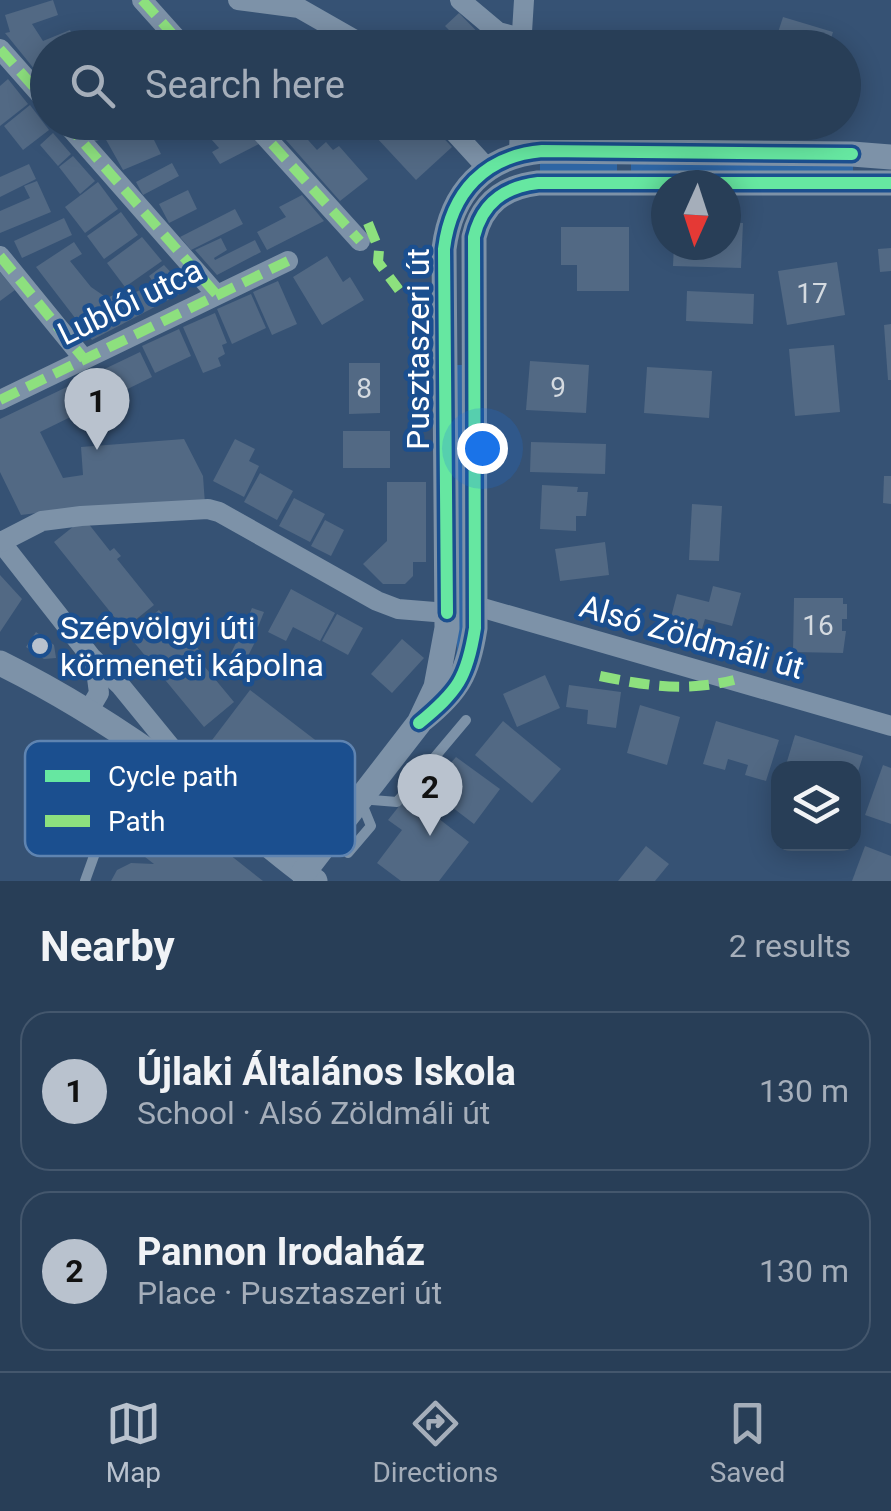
<!DOCTYPE html>
<html lang="en">
<head>
<meta charset="utf-8">
<style>
  :root { --surface:#283e57; --page:#344961; --text:#f1f3f6; --muted:#a5aeba; --line:#44576d; --accent:#b9c2ce }
  body { margin:0; font-family:Roboto,sans-serif; background:var(--page); color:var(--text) }
  .controls { position:absolute; right:30px; bottom:30px; display:grid; overflow:hidden; border-radius:20px; box-shadow:0 5px 25px #0003 }
  .controls button { width:90px; height:90px; display:grid; place-items:center; padding:0; border:0; border-bottom:2px solid var(--line); background:var(--surface); color:var(--text); font:50px sans-serif }
  .compass { position:absolute; left:651px; top:170px; width:90px; height:90px; border-radius:50%; background:var(--surface); box-shadow:0 5px 25px #0003; rotate:183deg }
  .you { position:absolute; left:482px; top:448px; width:35px; height:35px; margin:-25px; border:8px solid #fff; border-radius:50%; background:#1a73e8; box-shadow:0 0 0 15px #1a73e833 }
  .badge { display:grid; place-items:center; width:65px; height:65px; border-radius:50%; background:var(--accent); color:#111; font-size:32px; font-weight:700 }
  .pin { position:absolute; translate:-50% -82px; filter:drop-shadow(0 2px 5px #0008) }
  .pin::after { content:''; position:absolute; top:52px; width:35px; height:30px; background:inherit; clip-path:polygon(0 0,100% 0,50% 100%) }
  .list { margin:0; padding:0; list-style:none }
  h2 { display:flex; justify-content:space-between; align-items:center; height:130px; margin:0; padding:0 40px; font-size:42px }
  h2 small { font-size:32px; font-weight:400; color:var(--muted) }
  .list li { display:grid; grid-template-columns:65px 1fr auto; gap:30px; align-items:center; box-sizing:border-box; height:160px; margin:0 20px 20px; padding:0 20px; border:2px solid var(--line); border-radius:30px }
  .list b { display:block; font-size:38px; white-space:nowrap }
  .list p { margin:0; font-size:32px; white-space:nowrap; color:var(--muted) }
  .list em { font-size:32px; font-style:normal; color:var(--muted) }
  .icon { flex:none; width:55px; height:55px; fill:none; stroke:currentColor; stroke-width:2; stroke-linecap:round; stroke-linejoin:round }
  .map { position:relative; flex:none; width:891px; height:881px; overflow:hidden }
  .search { position:absolute; background:var(--surface); box-shadow:0 5px 25px #0003; left:30px; right:30px; top:30px; height:110px; display:flex; align-items:center; gap:25px; box-sizing:border-box; padding:0 35px; border-radius:55px; color:var(--muted); font-size:38px }
  .sheet { height:490px; background:var(--surface) }
  nav { display:flex; justify-content:space-around; align-items:center; box-sizing:border-box; height:140px; border-top:2px solid var(--line); background:var(--surface); font-size:28px; color:var(--muted) }
  nav a { display:grid; justify-items:center; gap:5px }
  nav .on { color:var(--accent) }
  .map>svg:first-child { display:block }
  .green { fill:#2f66a5 }
  .building { fill:#526984 }
  .lines { fill:none; stroke-linecap:round; stroke-linejoin:round }
  .service { stroke:#7d92a8; stroke-width:10 }
  .minor { stroke:#7d92a8; stroke-width:20 }
  .tertiary { stroke:#7d92a8; stroke-width:25 }
  .quiet { stroke:#8de07e; stroke-width:10; stroke-dasharray:20 10; stroke-linecap:butt }
  .cycleway-casing { stroke:#1b4f8f; stroke-width:19 }
  .cycleway { stroke:#66e7a1; stroke-width:12 }
  .poi-dot { fill:#b9c2ce; stroke:#1b4f8f; stroke-width:4 }
  .labels { text-anchor:middle; dominant-baseline:central; stroke-width:9; stroke-linejoin:round; paint-order:stroke }
  .number-label { font-size:28px; fill:#d4dae0 }
  .street-label { font-size:32px; fill:#fff; stroke:#1b4f8f }
  .poi-label { font-size:32px; fill:#fff; stroke:#1b4f8f; text-anchor:start }
  .key { fill:#1b4f8f; stroke:#5f84b1; stroke-width:2.5 }
  .key-label { font-size:28px; fill:#fff }
</style>
</head>
<body>
<div class="map">
<svg width="891" height="881" viewBox="0 0 891 881">
  <rect width="100%" height="100%" fill="#365274"/>
  <g class="green">
    <polygon points="540,162 617,163 617,175 540,175"/>
    <polygon points="631,163 853,164 853,177 631,175"/>
    <polygon points="455,365 468,365 470,628 453,668 457,650"/>
  </g>
  <g class="building">
    <polygon points="53,0 58,15 32,24 43,41 70,30 75,42 63,48 48,48 48,86 5,33 10,32 5,15"/>
    <polygon points="459,13 493,48 449,48 442,41 451,32 445,26"/>
    <polygon points="783,17 833,32 828,48 773,48"/>
    <polygon points="238,33 251,48 223,48"/>
    <rect x="548" y="43" width="39" height="5"/>
    <polygon points="8,79 28,104 0,126 0,86"/>
    <polygon points="30,105 49,130 23,150 4,126"/>
    <polygon points="74,122 145,122 161,154 123,170 105,138 90,143"/>
    <polygon points="196,122 239,122 259,144 220,164 212,152 219,148"/>
    <polygon points="270,122 292,122 317,150 326,142 333,150 339,146 368,179 340,201"/>
    <polygon points="362,122 428,122 452,147 416,180"/>
    <polygon points="53,133 71,154 58,166 40,145"/>
    <polygon points="73,156 95,181 80,194 59,167"/>
    <polygon points="172,163 179,176 143,195 136,182"/>
    <polygon points="29,164 36,179 0,197 0,177"/>
    <polygon points="37,181 51,212 0,233 0,211 30,198 24,186"/>
    <polygon points="98,182 118,209 85,233 65,207"/>
    <polygon points="188,190 197,209 169,223 159,204"/>
    <polygon points="302,195 324,221 267,250 257,232 286,217 279,207"/>
    <polygon points="235,209 243,224 191,250 180,237"/>
    <polygon points="121,212 138,235 104,259 87,236"/>
    <polygon points="64,218 72,235 22,258 14,241"/>
    <polygon points="726,222 743,223 741,268 673,266 674,245 726,245"/>
    <polygon points="561,227 629,227 629,291 577,291 577,265 561,265"/>
    <polygon points="142,237 162,261 125,287 107,263"/>
    <polygon points="221,238 227,250 214,258 215,260 255,240 261,252 217,275 195,250"/>
    <polygon points="74,242 82,254 70,261 91,287 107,298 122,291 126,297 154,283 149,276 164,265 187,290 92,340 36,267"/>
    <polygon points="891,248 891,271 880,272 878,249"/>
    <polygon points="327,256 343,282 350,277 364,300 322,325 293,277"/>
    <polygon points="837,262 845,315 787,325 778,271"/>
    <polygon points="0,272 15,290 0,301"/>
    <polygon points="278,281 297,324 272,335 253,292"/>
    <polygon points="422,285 429,285 430,298 422,298"/>
    <polygon points="687,291 754,294 753,324 686,321"/>
    <polygon points="251,294 266,328 232,344 217,309"/>
    <polygon points="215,313 227,343 222,345 225,354 218,358 221,366 203,373 183,327"/>
    <polygon points="891,324 891,380 888,380 884,325"/>
    <polygon points="179,329 191,356 155,373 142,346"/>
    <polygon points="834,345 840,412 795,416 789,349"/>
    <polygon points="140,352 152,377 40,432 63,478 83,475 81,447 184,439 203,476 205,504 85,507 21,515 0,472 0,419"/>
    <polygon points="530,361 589,365 586,413 526,410"/>
    <polygon points="349,363 380,363 380,413 349,414"/>
    <polygon points="647,367 712,371 709,418 644,413"/>
    <rect x="343" y="431" width="47" height="37"/>
    <polygon points="235,439 255,449 249,461 259,466 244,497 213,481"/>
    <polygon points="531,442 606,444 605,474 530,472"/>
    <polygon points="260,473 293,491 277,520 244,502"/>
    <polygon points="884,476 891,476 891,504 883,503"/>
    <polygon points="387,482 426,482 426,562 413,562 413,576 405,584 383,584 363,564 387,541"/>
    <polygon points="542,485 578,487 577,492 588,492 586,516 576,516 576,531 540,529"/>
    <polygon points="294,498 325,514 310,542 279,526"/>
    <polygon points="692,504 722,506 719,561 689,560"/>
    <polygon points="84,518 110,551 114,548 121,556 117,559 154,605 124,629 54,542"/>
    <polygon points="325,520 344,530 331,556 311,546"/>
    <polygon points="605,542 609,575 560,581 555,549"/>
    <polygon points="0,575 22,599 0,632"/>
    <polygon points="713,586 741,593 732,626 705,619 702,629 670,621 677,594 709,602"/>
    <polygon points="291,589 335,613 320,641 293,627 286,641 268,632"/>
    <polygon points="794,598 843,598 843,604 847,604 847,619 842,619 842,631 846,631 843,653 793,652"/>
    <polygon points="252,608 264,612 258,627 246,622"/>
    <polygon points="159,610 188,645 192,641 200,651 195,655 234,702 204,727 128,635"/>
    <polygon points="337,614 363,628 348,655 322,641"/>
    <polygon points="36,632 54,645 56,658 44,659 26,647"/>
    <polygon points="241,633 256,640 246,660 231,653"/>
    <polygon points="402,639 424,658 392,693 371,674"/>
    <polygon points="545,675 560,708 517,727 503,694"/>
    <polygon points="569,685 621,692 616,728 587,724 588,710 566,707"/>
    <polygon points="250,690 340,759 303,807 272,784 265,794 206,748"/>
    <polygon points="640,705 680,717 667,765 627,753"/>
    <polygon points="503,721 561,769 532,803 475,755"/>
    <polygon points="716,721 779,740 766,781 745,775 748,765 728,759 725,770 703,764"/>
    <polygon points="795,735 863,756 854,784 854,768 785,768"/>
    <polygon points="456,757 500,789 474,824 431,791 439,779 430,776 427,769 438,760 443,761 447,767"/>
    <polygon points="883,765 891,768 891,824 865,815"/>
    <polygon points="408,795 469,842 439,881 401,881 377,863 402,830 388,820"/>
    <polygon points="155,807 214,854 220,847 263,881 111,881 117,870 131,863 154,864 126,842"/>
    <polygon points="646,846 669,864 655,881 618,881"/>
    <polygon points="865,846 891,856 891,881 852,881"/>
  </g>
  <g class="lines">
    <g class="service">
      <polyline points="80,779 121,814 99,842 85,881"/>
      <polyline points="348,853 371,826 360,799 397,802 466,720"/>
    </g>
    <g class="minor">
      <polyline points="142,0 185,48"/>
      <polyline points="238,0 299,8 369,48"/>
      <polyline points="460,0 498,32 521,38"/>
      <polyline points="521,48 524,0"/>
      <polyline points="0,49 48,103"/>
      <polyline points="65,122 216,294"/>
      <polyline points="252,122 360,241"/>
      <polyline points="445,122 487,168"/>
      <polyline points="519,153 520,122"/>
      <polyline points="0,256 84,359"/>
      <polyline points="0,400 288,261"/>
      <polyline points="0,541 91,657 120,685 196,778"/>
      <polyline points="1,542 42,521 81,516 208,509 219,512 377,601 398,609 447,613"/>
      <polyline points="476,606 891,726"/>
      <polyline points="89,710 99,693 95,663"/>
    </g>
    <g class="tertiary">
      <path d="M0,663C77,701 146,747 213,799C247,826 279,856 315,881"/>
      <path d="M423,719C458,691 468,673 475,628L474,237C482,203 504,187 538,183H891"/>
      <path d="M303,873L419,723L436,687L447,628L444,249C451,192 485,156 542,151L852,154L891,157"/>
    </g>
    <g class="quiet">
      <polyline points="142,0 185,48"/>
      <polyline points="0,49 48,103"/>
      <polyline points="65,122 216,294"/>
      <polyline points="252,122 360,241"/>
      <polyline points="368,223 379,250 378,262 399,290"/>
      <polyline points="0,256 84,359"/>
      <polyline points="0,400 288,261"/>
      <path d="M600,676C648,686 686,692 734,680"/>
    </g>
    <defs>
      <g id="cycleway">
        <path d="M447,613L444,249C451,192 485,156 542,151L852,154"/>
        <path d="M419,723C458,691 467,678 475,628L474,237C482,203 504,187 538,183H891"/>
      </g>
    </defs>
    <use href="#cycleway" class="cycleway-casing"/>
    <use href="#cycleway" class="cycleway"/>
  </g>
  <circle class="poi-dot" cx="40" cy="646" r="10"/>
  <g class="labels">
    <g class="number-label">
      <text x="812" y="293">17</text>
      <text x="558" y="387">9</text>
      <text x="364" y="388">8</text>
      <text x="818" y="625">16</text>
    </g>
    <g class="street-label">
      <text transform="translate(130 302) rotate(-26)">Lublói utca</text>
      <text transform="translate(418 349) rotate(-90)">Pusztaszeri út</text>
      <text transform="translate(692 637) rotate(16)">Alsó Zöldmáli út</text>
    </g>
    <g class="poi-label">
      <text x="60" y="628">Szépvölgyi úti<tspan x="60" dy="37">körmeneti kápolna</tspan></text>
    </g>
  </g>
  <rect x="25" y="741" width="330" height="115" rx="15" class="key"/>
  <rect x="45" y="770" width="45" height="12" fill="#66e7a1"/>
  <rect x="45" y="815" width="45" height="12" fill="#8de07e"/>
  <g class="key-label">
    <text x="108" y="786">Cycle path</text>
    <text x="108" y="831">Path</text>
  </g>
</svg>
<div class="controls">
<button><svg class="icon" aria-label="layers" viewBox="0 0 24 24"><path d="M12 4l9 5-9 5-9-5zM3 14l9 5 9-5"/></svg></button>
</div>
<svg class="compass" viewBox="-18 -18 36 36"><path d="M0-13l5 13h-10z" fill="#e53935"/><path d="M0 13l5-13h-10z" fill="#a5aeba"/></svg>
<div class="you"></div>
<div class="pin badge" style="left:97px;top:450px">1</div>
<div class="pin badge" style="left:430px;top:836px">2</div>
<div class="search"><svg class="icon" aria-label="search" viewBox="0 0 24 24"><circle cx="10" cy="10" r="6"/><path d="M15 15l6 6"/></svg>Search here</div>
</div>
<section class="sheet">
<h2>Nearby<small>2 results</small></h2>
<ul class="list">
<li><span class="badge">1</span><div><b>Újlaki Általános Iskola</b><p>School · Alsó Zöldmáli út</p></div><em>130 m</em></li>
<li><span class="badge">2</span><div><b>Pannon Irodaház</b><p>Place · Pusztaszeri út</p></div><em>130 m</em></li>
</ul>
</section>
<nav>
<a class="on"><svg class="icon" aria-label="map" viewBox="0 0 24 24"><path d="M3 6l6-2 6 2 6-2v14l-6 2-6-2-6 2zM9 4v14M15 6v14"/></svg>Map</a>
<a><svg class="icon" aria-label="directions" viewBox="0 0 24 24"><path d="M12 3l9 9-9 9-9-9zM9 14v-3h6M13 9l2 2-2 2"/></svg>Directions</a>
<a><svg class="icon" aria-label="saved" viewBox="0 0 24 24"><path d="M7 4h10v16l-5-4-5 4z"/></svg>Saved</a>
</nav>
</body>
</html>
